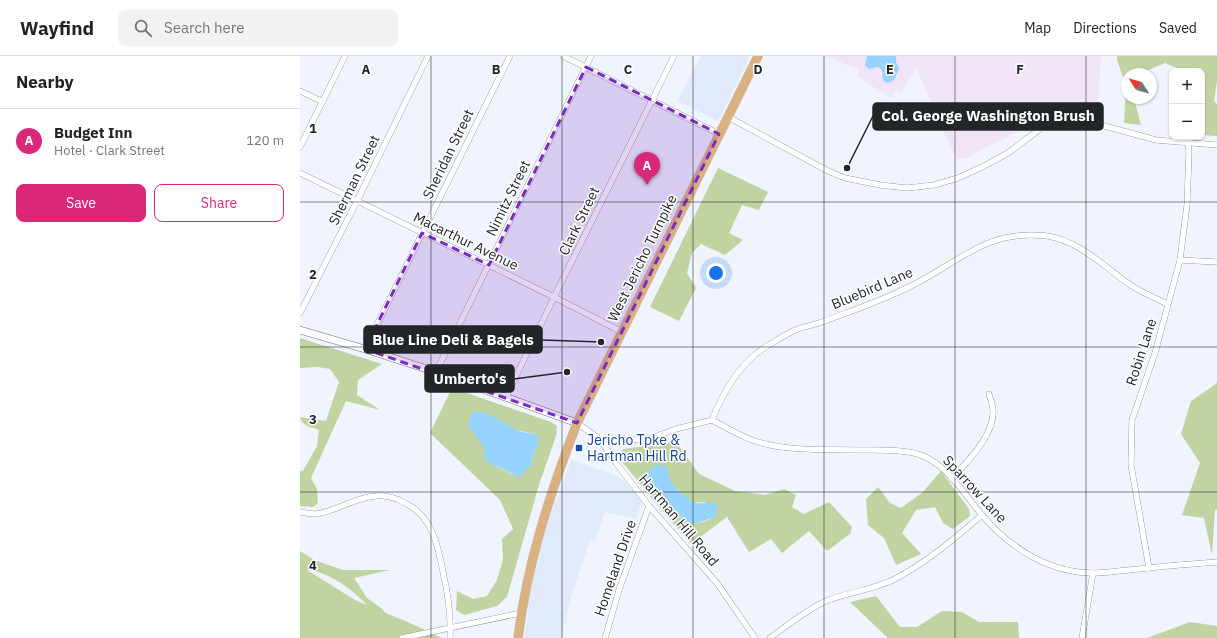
<!DOCTYPE html>
<html lang="en">
<head>
<meta charset="utf-8">
<style>
  :root { --surface:#fff; --page:#f2f2f2; --text:#222; --muted:#767676; --line:#e0e0e0; --accent:#db2777 }
  body { margin:0; font-family:"IBM Plex Sans",sans-serif; background:var(--page); color:var(--text) }
  .controls { position:absolute; right:12px; top:12px; display:grid; overflow:hidden; border-radius:8px; box-shadow:0 1px 3px #0004 }
  .controls button { width:36px; height:36px; display:grid; place-items:center; padding:0; border:0; border-bottom:1px solid var(--line); background:var(--surface); color:var(--text); font:20px sans-serif }
  .compass { position:absolute; left:821px; top:12px; width:36px; height:36px; border-radius:50%; background:var(--surface); box-shadow:0 1px 3px #0004; rotate:306deg }
  .you { position:absolute; left:416px; top:217px; width:14px; height:14px; margin:-10px; border:3px solid #fff; border-radius:50%; background:#1a73e8; box-shadow:0 0 0 6px #1a73e833 }
  .badge { display:grid; place-items:center; width:26px; height:26px; border-radius:50%; background:var(--accent); color:#fff; font-size:13px; font-weight:700 }
  .pin { position:absolute; translate:-50% -33px; filter:drop-shadow(0 1px 2px #0008) }
  .pin::after { content:''; position:absolute; top:21px; width:14px; height:12px; background:inherit; clip-path:polygon(0 0,100% 0,50% 100%) }
  .list { margin:0; padding:0; list-style:none }
  h2 { display:flex; justify-content:space-between; align-items:center; height:52px; margin:0; padding:0 16px; font-size:17px }
  h2 small { font-size:13px; font-weight:400; color:var(--muted) }
  .list li { display:grid; grid-template-columns:26px 1fr auto; gap:12px; align-items:center; box-sizing:border-box; height:64px; padding:0 16px; border-top:1px solid var(--line) }
  .list b { display:block; font-size:15px; white-space:nowrap }
  .list p { margin:0; font-size:13px; white-space:nowrap; color:var(--muted) }
  .list em { font-size:13px; font-style:normal; color:var(--muted) }
  .actions { display:flex; gap:8px; padding:12px 16px }
  .actions a { flex:1; padding:9px 0; border:1px solid var(--accent); border-radius:8px; text-align:center; font-size:14px; color:var(--accent) }
  .actions .main { background:var(--accent); color:#fff }
  .icon { flex:none; width:22px; height:22px; fill:none; stroke:currentColor; stroke-width:2; stroke-linecap:round; stroke-linejoin:round }
  .map { position:relative; flex:none; width:917px; height:582px; overflow:hidden }
  header { display:flex; align-items:center; gap:24px; box-sizing:border-box; height:56px; padding:0 20px; background:var(--surface); border-bottom:1px solid var(--line) }
  header strong { font-size:19px }
  nav { display:flex; gap:22px; margin-inline-start:auto; font-size:14px }
  .search { width:280px; height:36px; background:var(--page); display:flex; align-items:center; gap:10px; box-sizing:border-box; padding:0 14px; border-radius:8px; color:var(--muted); font-size:15px }
  main { display:flex }
  aside { flex:1; background:var(--surface) }
  .map>svg:first-child { display:block }
  .built { fill:#e0eafa }
  .education { fill:#f2e4f8 }
  .green { fill:#c2d3a2; fill-rule:evenodd }
  .water { fill:#96d3ff }
  .lines { fill:none; stroke-linecap:round; stroke-linejoin:round }
  .minor-casing { stroke:#6b7078; stroke-width:6 }
  .tertiary-casing { stroke:#6b7078; stroke-width:8 }
  .primary-casing { stroke:#d3d4d4; stroke-width:10 }
  .minor { stroke:#fff; stroke-width:5.5 }
  .tertiary { stroke:#fff; stroke-width:7 }
  .primary { stroke:#dab180; stroke-width:9 }
  .marked { fill:#7b2cbf; fill-opacity:0.2; stroke:#7b2cbf; stroke-width:3; stroke-dasharray:8 5; stroke-linejoin:round }
  .grid { fill:none; stroke:#232629; stroke-width:1; stroke-opacity:0.55 }
  .transit-dot { fill:#1a4fb4; stroke:#fff; stroke-width:1.5 }
  .labels { text-anchor:middle; dominant-baseline:central; stroke-width:3; stroke-linejoin:round; paint-order:stroke }
  .street-label { font-size:14px; fill:#232629; stroke:#fff }
  .transit-label { font-size:14px; fill:#164399; stroke:#fff; text-anchor:start }
  .grid-label { font-size:13px; text-anchor:middle; font-weight:bold; fill:#232629; stroke:#fff; stroke-width:3; stroke-linejoin:round; paint-order:stroke }
  .leader { fill:none; stroke:#232629; stroke-width:1.5 }
  .callout-dot { fill:#232629; stroke:#fff; stroke-width:1.5 }
  .callout { fill:#232629; stroke:#232629; stroke-width:1.5 }
  .callout-label { font-size:15px; text-anchor:middle; font-weight:bold; fill:#fff }
</style>
</head>
<body>
<header>
<strong>Wayfind</strong>
<div class="search"><svg class="icon" aria-label="search" viewBox="0 0 24 24"><circle cx="10" cy="10" r="6"/><path d="M15 15l6 6"/></svg>Search here</div>
<nav><a>Map</a><a>Directions</a><a>Saved</a></nav>
</header>
<main>
<aside>
<h2>Nearby<small></small></h2>
<ul class="list">
<li><span class="badge">A</span><div><b>Budget Inn</b><p>Hotel · Clark Street</p></div><em>120 m</em></li>
</ul>
<div class="actions"><a class="main">Save</a><a>Share</a></div>
</aside>
<div class="map">
<svg width="917" height="582" viewBox="0 0 917 582">
  <rect width="100%" height="100%" fill="#eff4fe"/>
  <g class="built">
    <polygon points="401,0 450,0 418,65 378,45"/>
    <polygon points="271,404 314,419 323,424 342,445 336,463 305,456 295,485 290,484 272,538 261,582 225,582 230,537 246,473"/>
  </g>
  <polygon class="education" points="520,0 801,0 797,64 755,58 675,97 667,102 658,103 654,99 616,11 601,37 597,34 591,42 557,20 558,13 529,2"/>
  <g class="green">
    <polygon points="817,0 917,0 917,25 914,45 917,48 917,80 902,79 902,15 884,15 865,7 839,18 827,18 827,42 834,42 841,69 824,67 826,30 817,4"/>
    <polygon points="418,112 468,136 459,154 442,149 429,177 443,184 425,199 401,188 392,197 387,217 396,232 379,265 350,251"/>
    <path d="M0,282L82,308L58,324L57,339L80,354L46,345L11,422L17,433L18,447L13,451L0,450V415H3L17,390L19,374C11,371 3,371 0,361L26,365L39,326L30,313L18,311L0,312Z"/>
    <polygon points="917,326 917,453 915,454 912,499 904,462 882,459 900,407 881,378 891,345 916,328"/>
    <path d="M152,332L251,366L257,370L256,380L239,429L207,541L197,550L164,559L156,554L157,535L173,543L187,540L197,524L203,504L202,483L213,473L200,444L130,377ZM190,359L216,374L236,378L239,384L237,391L233,399L232,408L215,420C208,415 199,413 191,408L185,392L169,367L170,362Z"/>
    <path d="M376,386L399,418L435,435L465,439L484,433L496,439L492,451L504,458L529,446L552,471L550,478L527,495L509,475L482,497L471,483L449,496L427,461L391,488L360,452L318,401L323,393ZM366,412L371,427L381,437L394,447L405,446L415,461C409,463 400,468 394,467C380,466 358,441 346,432Z"/>
    <polygon points="641,415 669,453 670,460 653,473 643,467 635,451 616,454 602,477 621,498 596,509 584,482 568,469 566,443 578,431 590,447 601,452 623,436"/>
    <path d="M0,493V495L14,504L43,514H90L54,522L67,542L81,552L86,557L119,571L142,582H0ZM7,514C29,516 52,533 67,549L55,544Z"/>
    <polygon points="576,540 600,571 617,571 642,555 662,556 679,566 718,566 719,582 588,582 550,546"/>
    <polygon points="890,566 917,570 917,582 847,582"/>
  </g>
  <g class="water">
    <path d="M567,0H596V6L599,13L594,24C590,26 587,29 583,24C582,19 584,15 579,11C572,11 569,16 565,9Z"/>
    <path d="M173,356C191,354 202,368 217,374C223,377 230,377 236,378L239,384L237,391L233,399L232,408L220,421L215,420L211,417L193,409L184,403L185,392L168,370L170,362Z"/>
    <path d="M360,409C362,409 364,409 366,411C369,415 369,421 371,426C375,433 383,439 390,443C390,444 394,446 395,447C404,449 425,440 415,461L394,468L386,466L381,461L367,451L364,447L346,432L344,427V422L348,416L354,410Z"/>
  </g>
  <g class="lines">
    <defs>
      <g id="minor">
        <polyline points="263,0 419,78"/>
        <polyline points="0,35 23,46"/>
        <polyline points="428,61 528,115 545,122 580,129 607,132 634,129 658,122 682,111 708,97 740,73 752,66 762,64 772,64 797,68 856,84 917,89"/>
        <polyline points="0,91 45,0"/>
        <polyline points="0,117 254,241 322,276"/>
        <polyline points="880,204 917,206"/>
        <polyline points="0,257 57,145 128,0"/>
        <polyline points="65,293 210,0"/>
        <polyline points="136,316 291,0"/>
        <polyline points="206,341 257,235 374,0"/>
        <path d="M412,364C425,371 438,379 452,384C486,396 525,393 560,394C578,394 597,393 614,397C645,404 663,437 682,459C710,492 749,517 794,517C809,517 824,514 839,513C865,510 891,508 917,506"/>
        <polyline points="277,367 297,381 304,389 316,407 349,450 417,527 455,582"/>
        <path d="M304,389L314,386L351,382L376,373L412,364C422,339 436,314 457,297C468,289 481,281 493,275C502,271 513,269 522,266C551,255 581,245 609,231C637,218 662,197 691,186C709,179 728,178 747,180C781,185 805,212 832,230C843,237 856,242 867,248"/>
        <path d="M652,423C667,405 691,383 693,359C694,353 691,344 689,338"/>
        <path d="M0,456C5,457 10,458 15,458C36,456 55,441 76,440C87,439 96,442 105,447C132,460 138,489 143,516C148,537 151,560 150,582"/>
        <polyline points="849,512 831,409 832,364 855,297 880,204 887,149 889,96 888,87"/>
        <polyline points="102,582 221,557"/>
        <polyline points="305,582 319,534 349,450"/>
        <path d="M470,582C488,569 506,554 526,545C548,536 572,534 593,524C626,507 654,483 682,459"/>
        <polyline points="782,582 793,517"/>
      </g>
      <polyline id="tertiary" points="0,274 65,293 136,316 277,367"/>
      <path id="primary" d="M218,582C227,508 250,437 277,367L458,0"/>
    </defs>
    <use href="#minor" class="minor-casing"/>
    <use href="#tertiary" class="tertiary-casing"/>
    <use href="#primary" class="primary-casing"/>
    <use href="#minor" class="minor"/>
    <use href="#tertiary" class="tertiary"/>
    <use href="#primary" class="primary"/>
  </g>
  <path class="marked" d="M286,11L419,78L277,367L65,293L122,177L189,209Z"/>
  <path class="grid" d="M131,0V582M262,0V582M393,0V582M524,0V582M655,0V582M786,0V582M0,146H917M0,291H917M0,436H917"/>
  <rect class="transit-dot" x="275" y="388" width="8" height="8" rx="2"/>
  <g class="labels">
    <g class="street-label">
      <text transform="translate(148 98) rotate(-64)">Sheridan Street</text>
      <text transform="translate(54 124) rotate(-64)">Sherman Street</text>
      <text transform="translate(208 142) rotate(-64)">Nimitz Street</text>
      <text transform="translate(279 165) rotate(-64)">Clark Street</text>
      <text transform="translate(166 185) rotate(26)">Macarthur Avenue</text>
      <text transform="translate(342 202) rotate(-64)">West Jericho Turnpike</text>
      <text transform="translate(572 232) rotate(-23)">Bluebird Lane</text>
      <text transform="translate(841 296) rotate(-72)">Robin Lane</text>
      <text transform="translate(675 433) rotate(47)">Sparrow Lane</text>
      <text transform="translate(379 464) rotate(50)">Hartman Hill Road</text>
      <text transform="translate(315 512) rotate(-71)">Homeland Drive</text>
    </g>
    <g class="transit-label">
      <text x="287" y="384">Jericho Tpke &amp;<tspan x="287" dy="16">Hartman Hill Rd</tspan></text>
    </g>
  </g>
  <g class="grid-label">
    <text x="66" y="18">A</text>
    <text x="196" y="18">B</text>
    <text x="328" y="18">C</text>
    <text x="458" y="18">D</text>
    <text x="590" y="18">E</text>
    <text x="720" y="18">F</text>
    <text x="13" y="77">1</text>
    <text x="13" y="223">2</text>
    <text x="13" y="368">3</text>
    <text x="13" y="514">4</text>
  </g>
  <path class="leader" d="M547 112L573 60M301 286L242 284M267 316L214 323"/>
  <g class="callout-dot">
    <circle cx="547" cy="112" r="4"/>
    <circle cx="301" cy="286" r="4"/>
    <circle cx="267" cy="316" r="4"/>
  </g>
  <g class="callout">
    <rect x="573" y="47" width="230" height="27" rx="4"/>
    <rect x="64" y="270" width="178" height="27" rx="4"/>
    <rect x="125" y="309" width="89" height="27" rx="4"/>
  </g>
  <g class="callout-label">
    <text x="688" y="65">Col. George Washington Brush</text>
    <text x="153" y="289">Blue Line Deli &amp; Bagels</text>
    <text x="170" y="328">Umberto's</text>
  </g>
</svg>
<div class="controls">
<button>+</button>
<button>−</button>
</div>
<svg class="compass" viewBox="-18 -18 36 36"><path d="M0-13l5 13h-10z" fill="#e53935"/><path d="M0 13l5-13h-10z" fill="#767676"/></svg>
<div class="you"></div>
<div class="pin badge" style="left:347px;top:129px">A</div>
</div>
</main>
</body>
</html>
